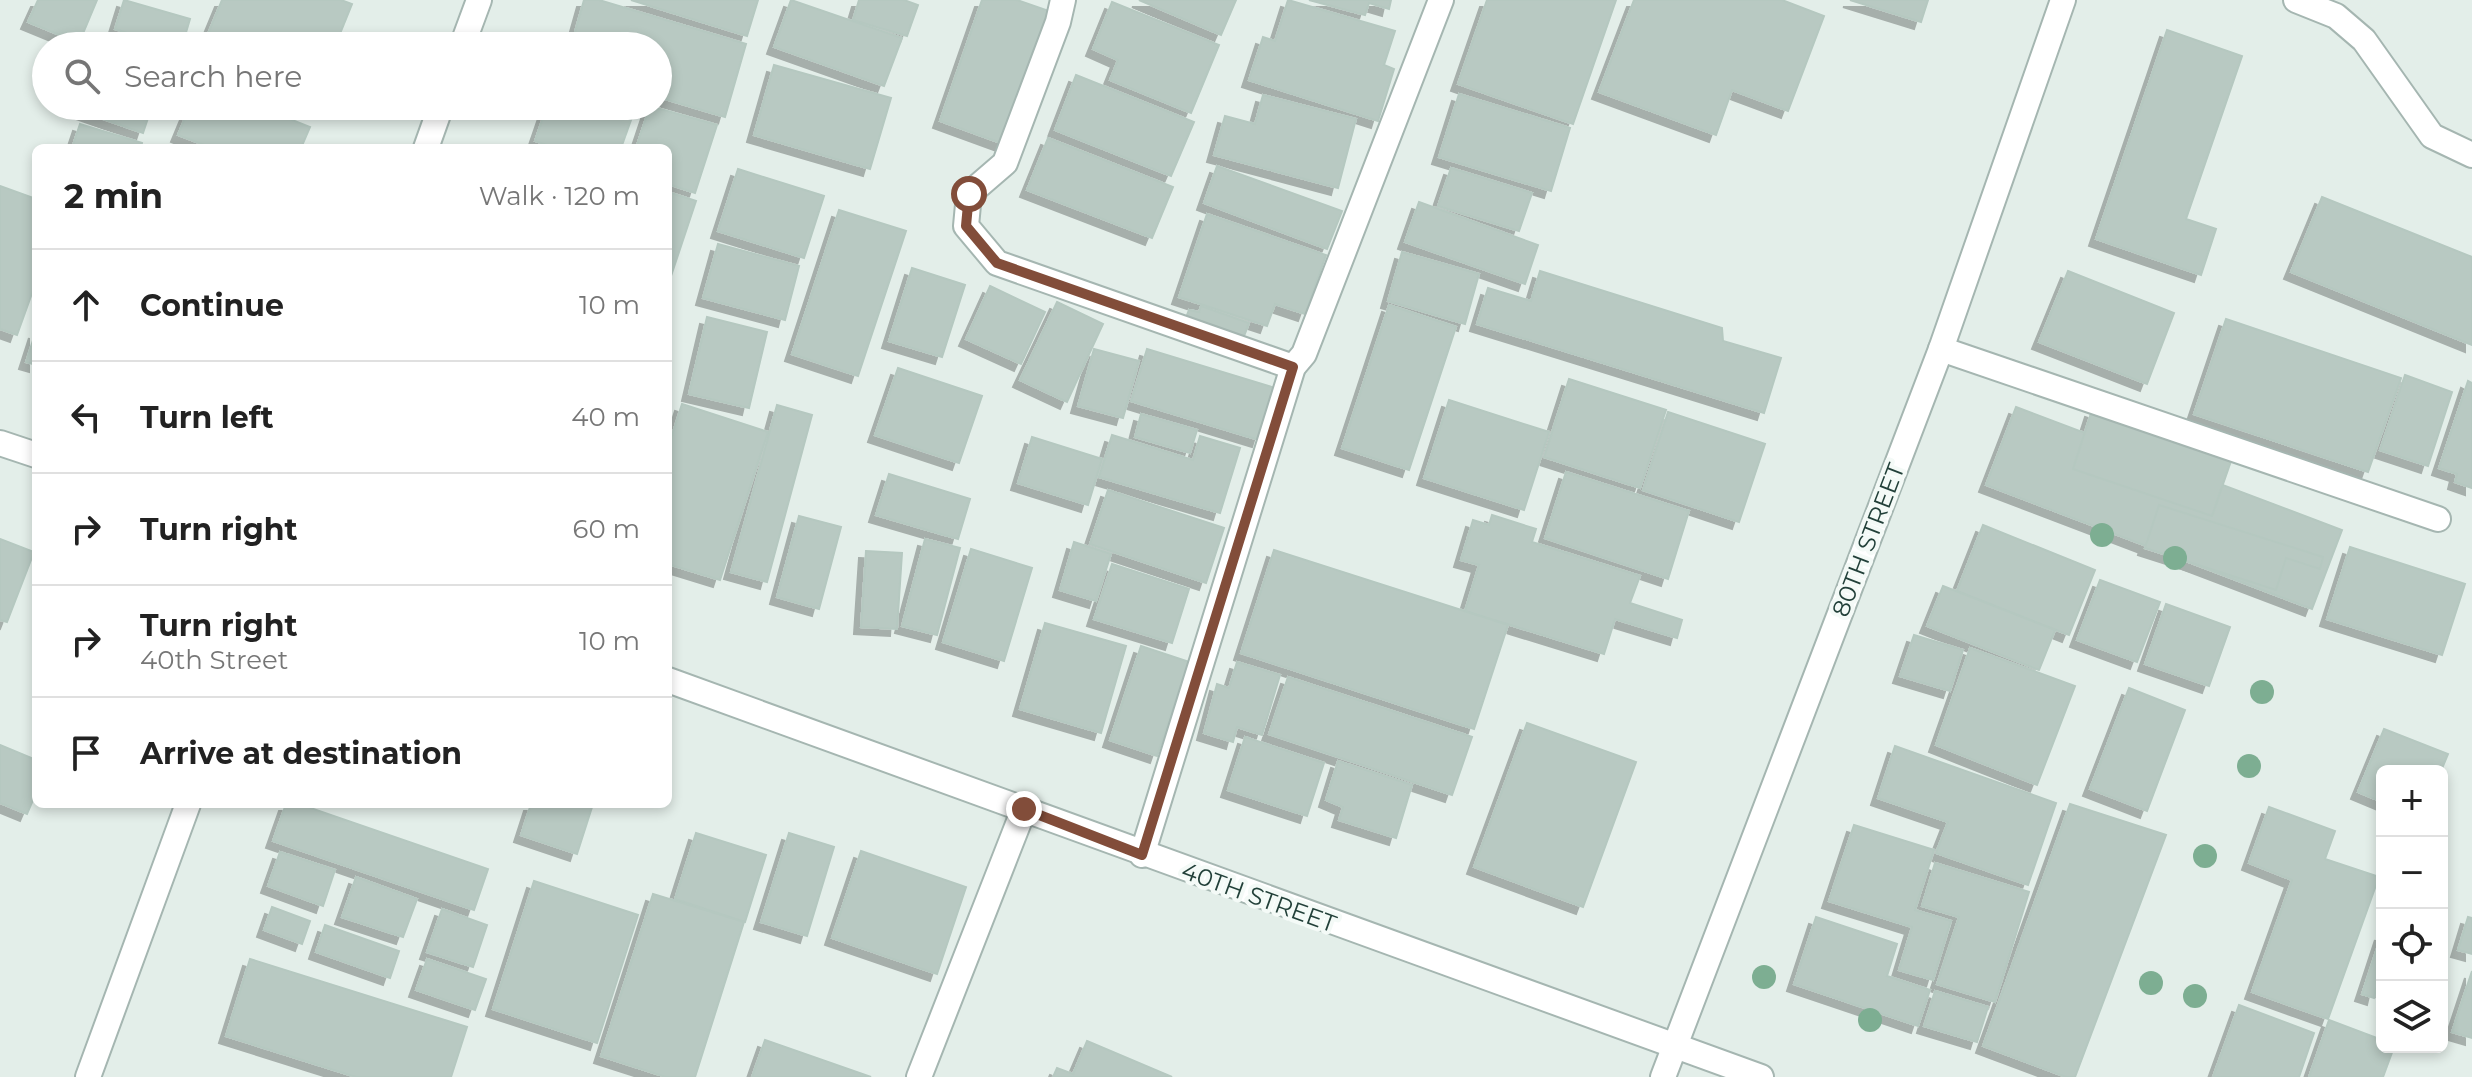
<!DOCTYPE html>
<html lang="en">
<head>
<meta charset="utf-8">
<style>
  :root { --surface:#fff; --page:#f6f6f6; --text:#222; --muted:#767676; --line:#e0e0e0 }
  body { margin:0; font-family:Montserrat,sans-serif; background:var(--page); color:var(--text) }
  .controls { position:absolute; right:24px; bottom:24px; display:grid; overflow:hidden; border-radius:12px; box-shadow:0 4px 12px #0003 }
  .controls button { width:72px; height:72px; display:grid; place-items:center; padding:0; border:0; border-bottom:2px solid var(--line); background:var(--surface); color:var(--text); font:40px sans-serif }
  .stop { position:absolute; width:24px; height:24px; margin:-18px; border:6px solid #824d3a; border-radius:50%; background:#fff }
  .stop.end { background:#824d3a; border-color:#fff; box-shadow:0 2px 8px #0008 }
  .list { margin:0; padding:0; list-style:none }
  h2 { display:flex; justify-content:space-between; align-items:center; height:104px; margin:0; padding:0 32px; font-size:34px }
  h2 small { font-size:26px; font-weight:400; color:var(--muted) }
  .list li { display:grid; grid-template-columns:52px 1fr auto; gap:24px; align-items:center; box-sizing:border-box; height:112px; padding:0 32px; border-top:2px solid var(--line) }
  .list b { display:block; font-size:30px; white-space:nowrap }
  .list p { margin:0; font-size:26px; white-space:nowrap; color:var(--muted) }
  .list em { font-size:26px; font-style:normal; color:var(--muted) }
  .icon { flex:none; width:44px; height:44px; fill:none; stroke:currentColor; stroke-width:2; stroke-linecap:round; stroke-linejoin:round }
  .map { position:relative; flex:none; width:2472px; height:1077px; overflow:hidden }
  .search { position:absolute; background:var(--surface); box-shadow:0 4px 12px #0003; left:32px; top:32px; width:640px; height:88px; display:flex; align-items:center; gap:20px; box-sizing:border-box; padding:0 28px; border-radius:44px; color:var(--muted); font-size:30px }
  .panel { position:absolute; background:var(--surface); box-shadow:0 4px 12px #0003; left:32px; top:144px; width:640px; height:664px; border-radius:12px }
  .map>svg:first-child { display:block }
  .building { fill:#b8c9c2; stroke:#b5c8c0; stroke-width:2; filter:url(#shadow) }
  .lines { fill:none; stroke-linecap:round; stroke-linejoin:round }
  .lane-casing { stroke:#a5b6b1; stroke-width:28 }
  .street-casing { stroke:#a5b6b1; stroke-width:28 }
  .lane { stroke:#fff; stroke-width:24 }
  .street { stroke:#fff; stroke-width:24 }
  .tree { fill:#7dae92 }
  .route { stroke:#824d3a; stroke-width:10 }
  .labels { text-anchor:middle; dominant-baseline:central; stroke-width:8; stroke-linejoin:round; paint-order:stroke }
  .street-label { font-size:24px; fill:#224039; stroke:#f4faf7 }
</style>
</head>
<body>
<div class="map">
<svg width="2472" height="1077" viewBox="0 0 2472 1077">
  <defs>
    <filter id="shadow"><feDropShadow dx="-7" dy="7" stdDeviation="0" flood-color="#0004"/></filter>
  </defs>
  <rect width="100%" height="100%" fill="#e3eee9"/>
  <g class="building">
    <polygon points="38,0 97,0 79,43 28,22"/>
    <polygon points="124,0 190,19 182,46 167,46 115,29"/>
    <polygon points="222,0 341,0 352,4 335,46 203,46"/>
    <polygon points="584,0 599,0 746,44 725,117 658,97 658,46 571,46"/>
    <polygon points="631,0 758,0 747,36"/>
    <polygon points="791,0 902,38 884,86 774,47"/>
    <polygon points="859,0 904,0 918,5 907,36 853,20"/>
    <polygon points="982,0 1017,0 1052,12 1006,145 940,121"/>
    <polygon points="1139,0 1236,0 1221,35"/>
    <polygon points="1288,0 1395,31 1384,65 1394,69 1378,121 1249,80 1263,37 1275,41"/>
    <polygon points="1309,0 1391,0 1389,9 1369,3 1365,15"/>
    <polygon points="1487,0 1616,0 1573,124 1458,84"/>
    <polygon points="1634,0 1782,0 1824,16 1788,111 1732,90 1716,135 1599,92"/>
    <polygon points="1850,0 1928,0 1921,22"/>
    <polygon points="1112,2 1219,45 1191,113 1110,80 1118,60 1093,49"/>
    <polygon points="2167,30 2242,56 2186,219 2216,229 2201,275 2096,239"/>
    <polygon points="774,65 891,98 870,169 754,135"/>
    <polygon points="1076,75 1194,122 1171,176 1055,130"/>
    <polygon points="1459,94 1570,128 1551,191 1439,157"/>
    <polygon points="1263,95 1356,119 1338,188 1214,155 1225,116 1255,124"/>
    <polygon points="75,106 152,106 143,133 74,109"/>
    <polygon points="190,106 257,106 310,127 301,148 212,148 178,135"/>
    <polygon points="547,106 636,106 621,148 555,148 535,141"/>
    <polygon points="650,106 717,125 695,193 668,184 668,148 636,148"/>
    <polygon points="80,124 142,143 141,148 72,148"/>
    <polygon points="1048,138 1173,187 1152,238 1027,190"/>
    <polygon points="1217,166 1342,211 1327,249 1204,203"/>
    <polygon points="1451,168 1532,193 1519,231 1438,206"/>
    <polygon points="738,169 824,196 804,258 718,231"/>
    <polygon points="0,186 36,199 36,282 17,335 0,329"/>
    <polygon points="668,192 696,201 668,285"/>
    <polygon points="2322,197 2472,257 2472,345 2291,272"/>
    <polygon points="1419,202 1538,245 1525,284 1405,242"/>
    <polygon points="839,210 906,231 858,376 792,354"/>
    <polygon points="1207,214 1326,255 1305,314 1275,304 1267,326 1179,297"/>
    <polygon points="718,244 799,266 785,320 703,298"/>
    <polygon points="1402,252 1479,274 1465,324 1388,301"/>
    <polygon points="912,268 965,285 942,357 889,341"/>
    <polygon points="1540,271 1722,328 1723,341 1781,358 1764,413 1477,324 1488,288 1531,301"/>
    <polygon points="2068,271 2174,313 2147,384 2039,342"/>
    <polygon points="990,286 1045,312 1021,364 966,339"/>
    <polygon points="1057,302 1103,324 1067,402 1020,380"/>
    <polygon points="1389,305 1456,327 1409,470 1342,448"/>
    <polygon points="1201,306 1249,323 1241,344 1184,323 1189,310 1199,312"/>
    <polygon points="707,317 767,332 749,408 689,394"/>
    <polygon points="2226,319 2401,378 2368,472 2194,414"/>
    <polygon points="36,331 36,365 26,362"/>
    <polygon points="1094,349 1139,361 1123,418 1078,406"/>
    <polygon points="1147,349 1275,388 1259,440 1131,401"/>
    <polygon points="898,368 982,396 959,463 875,435"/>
    <polygon points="2405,375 2452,392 2428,466 2380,450"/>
    <polygon points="1569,379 1666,410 1640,488 1544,457"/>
    <polygon points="2468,381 2472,383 2472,488 2455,482 2457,474 2439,468"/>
    <polygon points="1449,400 1549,432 1524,510 1424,478"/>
    <polygon points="682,404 768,432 720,580 668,564 668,448"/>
    <polygon points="777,405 812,415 767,582 731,572"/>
    <polygon points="2016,407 2342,530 2312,609 1986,485"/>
    <polygon points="2092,410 2232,458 2212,516 2073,469"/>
    <polygon points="1668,412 1765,444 1739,522 1643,490"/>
    <polygon points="1141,414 1197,430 1190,453 1135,437"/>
    <polygon points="1112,435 1193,460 1200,436 1240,448 1220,513 1099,477"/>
    <polygon points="1032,437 1102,459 1088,505 1018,483"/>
    <polygon points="1566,472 1689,511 1668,579 1545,538"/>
    <polygon points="889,474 970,499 958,539 876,515"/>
    <polygon points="1108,490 1224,528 1206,583 1090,544"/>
    <polygon points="2159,505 2323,557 2320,569 2286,558 2276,590 2145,548"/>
    <polygon points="1492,515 1536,529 1532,542 1640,576 1630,603 1682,620 1677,638 1615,619 1604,654 1465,611 1479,565 1461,560 1473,520 1489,525"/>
    <polygon points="799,516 841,527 819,609 777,597"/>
    <polygon points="1983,525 2095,570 2069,635 1957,591"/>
    <polygon points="0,539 34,552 7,622 0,620"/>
    <polygon points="925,539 960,548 937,635 902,626"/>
    <polygon points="1074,542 1111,554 1096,601 1060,590"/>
    <polygon points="2350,547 2465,584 2442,655 2327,619"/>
    <polygon points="971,549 1032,568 1004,661 943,642"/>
    <polygon points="1274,550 1508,625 1474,729 1241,653"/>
    <polygon points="866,551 902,553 897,629 861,627"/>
    <polygon points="1112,564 1189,589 1172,643 1094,619"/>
    <polygon points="2100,580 2160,602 2137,662 2077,640"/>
    <polygon points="1943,586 2055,630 2039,670 1927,626"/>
    <polygon points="2166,604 2230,627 2209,686 2145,664"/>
    <polygon points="1045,623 1126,646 1101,733 1020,709"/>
    <polygon points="1914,635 1963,650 1950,691 1900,676"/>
    <polygon points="1141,646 1189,662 1157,756 1110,740"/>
    <polygon points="1970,648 2075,686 2037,785 1936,745"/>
    <polygon points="1237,662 1280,675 1262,735 1237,727 1233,742 1204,733 1217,684 1229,688"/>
    <polygon points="1288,677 1472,737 1452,795 1269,734"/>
    <polygon points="2129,688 2185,710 2147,811 2090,789"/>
    <polygon points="1527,723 1636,762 1583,907 1474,867"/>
    <polygon points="2384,729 2448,754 2441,771 2382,771 2382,802 2358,792"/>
    <polygon points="1245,737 1324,763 1307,816 1228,790"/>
    <polygon points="0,745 36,760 36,793 27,814 0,803"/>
    <polygon points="1895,746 2056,803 2028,885 1936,853 1948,822 1878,798"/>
    <polygon points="1338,761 1412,785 1396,838 1339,820 1343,807 1326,800"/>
    <polygon points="286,804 299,804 488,869 474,910 273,841"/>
    <polygon points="531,804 593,804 577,854 521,835"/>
    <polygon points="2070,804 2166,835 2075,1077 2066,1077 1983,1046"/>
    <polygon points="2269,807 2335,831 2325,859 2379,877 2328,1019 2252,992 2292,880 2249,863"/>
    <polygon points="1854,825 1934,850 1915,910 1951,921 1933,980 1899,970 1912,927 1829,901"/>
    <polygon points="696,833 766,855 745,922 675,899"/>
    <polygon points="789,833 834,847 807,936 761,922"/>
    <polygon points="861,851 966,887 937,974 832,938"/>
    <polygon points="280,852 335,870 323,906 268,886"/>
    <polygon points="1935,863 2029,892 1995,1002 1937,984 1959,917 1922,906"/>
    <polygon points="356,877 417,899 403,937 342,917"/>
    <polygon points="534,881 638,915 597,1043 493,1009"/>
    <polygon points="653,894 744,922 695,1077 666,1077 601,1056"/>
    <polygon points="272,907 310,921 302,944 264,930"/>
    <polygon points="442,909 487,925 473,967 427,952"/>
    <polygon points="1816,917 1897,944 1887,976 1930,990 1918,1026 1794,984"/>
    <polygon points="2468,917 2472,918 2472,954 2458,950"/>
    <polygon points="325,925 399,951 390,978 316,952"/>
    <polygon points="2382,933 2382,990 2376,989 2374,998 2362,994"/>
    <polygon points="250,959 467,1027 451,1077 356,1077 226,1036"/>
    <polygon points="427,959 486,979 475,1010 416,990"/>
    <polygon points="2472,971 2472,1038 2452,1032"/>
    <polygon points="1935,991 1988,1007 1977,1042 1924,1026"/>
    <polygon points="2239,1005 2314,1033 2299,1077 2213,1077"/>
    <polygon points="2329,1020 2382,1040 2382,1047 2394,1047 2383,1077 2309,1077"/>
    <polygon points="765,1040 871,1077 752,1077"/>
    <polygon points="1087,1041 1172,1077 1053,1077 1057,1068 1073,1074"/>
  </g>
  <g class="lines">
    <defs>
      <g id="lane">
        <polyline points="2296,0 2336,16 2364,40 2432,136 2472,155"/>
        <polyline points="1941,349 2438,519"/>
      </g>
      <g id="street">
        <polyline points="1063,0 1058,22 1005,163 969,194 966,226 997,263 1293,367"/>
        <polyline points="462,46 479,0"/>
        <polyline points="426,148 441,106"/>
        <polyline points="0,443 36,455"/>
        <polyline points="668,680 1761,1077"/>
        <polyline points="1142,855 1293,367 1304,354 1441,0"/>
        <polyline points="88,1077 188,804"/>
        <polyline points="919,1077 1024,809"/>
        <polyline points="1663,1077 1941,349 2063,0"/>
      </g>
    </defs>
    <use href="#lane" class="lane-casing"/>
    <use href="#street" class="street-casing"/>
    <use href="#lane" class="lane"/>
    <use href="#street" class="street"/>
  </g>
  <g class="tree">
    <circle cx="2102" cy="535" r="12"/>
    <circle cx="2175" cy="558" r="12"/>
    <circle cx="2262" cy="692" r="12"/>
    <circle cx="2249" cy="766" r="12"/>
    <circle cx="2205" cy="856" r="12"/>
    <circle cx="1764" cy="977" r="12"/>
    <circle cx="2151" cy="983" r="12"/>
    <circle cx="2195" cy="996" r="12"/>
    <circle cx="1870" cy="1020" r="12"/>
  </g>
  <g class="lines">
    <polyline class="route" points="969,194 966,226 997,263 1293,367 1142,855 1024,809"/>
  </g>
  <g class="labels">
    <g class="street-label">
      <text transform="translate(1868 540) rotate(-69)">80TH STREET</text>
      <text transform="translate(1259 897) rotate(20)">40TH STREET</text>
    </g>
  </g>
</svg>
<div class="controls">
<button>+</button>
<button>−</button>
<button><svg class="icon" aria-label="locate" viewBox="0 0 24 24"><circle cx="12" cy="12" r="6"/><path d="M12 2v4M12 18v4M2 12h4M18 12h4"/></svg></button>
<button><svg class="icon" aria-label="layers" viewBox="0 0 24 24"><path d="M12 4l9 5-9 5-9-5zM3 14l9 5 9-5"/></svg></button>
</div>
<div class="stop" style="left:969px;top:194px"></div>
<div class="stop end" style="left:1024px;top:809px"></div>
<div class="search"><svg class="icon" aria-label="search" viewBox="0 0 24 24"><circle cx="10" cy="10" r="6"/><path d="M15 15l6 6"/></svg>Search here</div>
<section class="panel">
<h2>2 min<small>Walk · 120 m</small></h2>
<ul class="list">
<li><svg class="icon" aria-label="ahead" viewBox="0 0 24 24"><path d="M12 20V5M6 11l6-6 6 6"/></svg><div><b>Continue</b></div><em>10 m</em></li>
<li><svg class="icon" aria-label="left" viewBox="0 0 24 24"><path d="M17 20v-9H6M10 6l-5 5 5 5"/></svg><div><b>Turn left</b></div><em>40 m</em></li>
<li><svg class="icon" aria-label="right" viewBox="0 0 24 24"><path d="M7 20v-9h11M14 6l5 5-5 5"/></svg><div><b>Turn right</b></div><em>60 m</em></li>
<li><svg class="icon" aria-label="right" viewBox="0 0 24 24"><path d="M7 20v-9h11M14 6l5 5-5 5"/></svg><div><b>Turn right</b><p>40th Street</p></div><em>10 m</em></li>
<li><svg class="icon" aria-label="arrive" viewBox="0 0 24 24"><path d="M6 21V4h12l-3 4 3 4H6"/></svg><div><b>Arrive at destination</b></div></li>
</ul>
</section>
</div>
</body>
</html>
